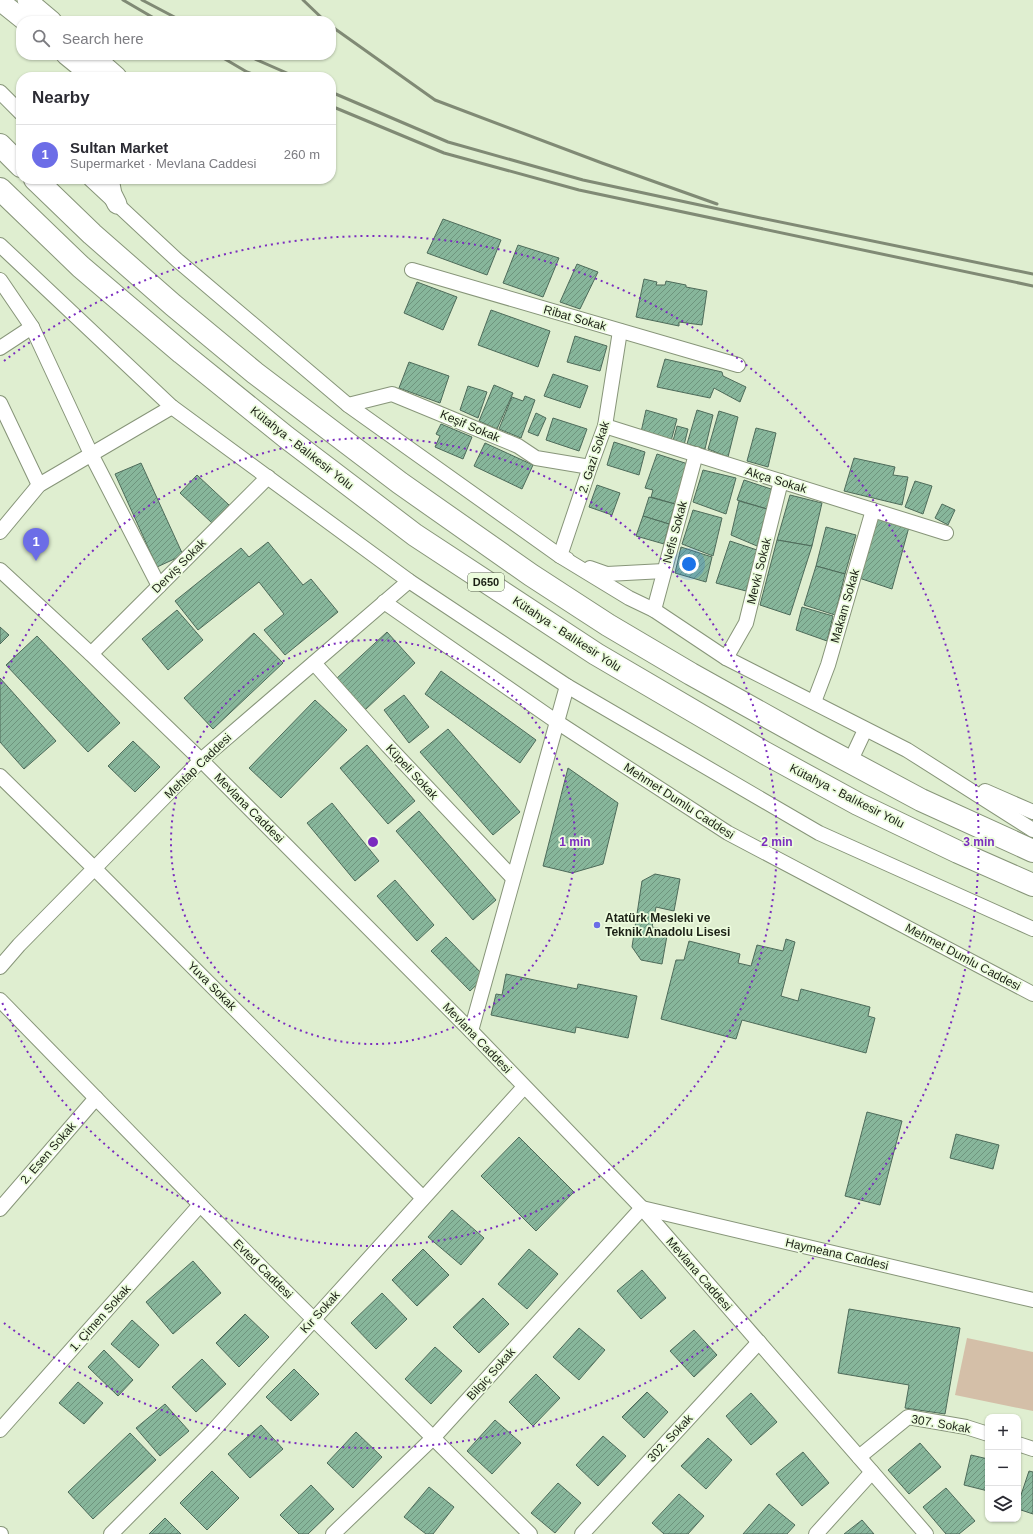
<!DOCTYPE html>
<html lang="en">
<head>
<meta charset="utf-8">
<style>
  :root { --surface:#fff; --page:#f7f7f7; --text:#2b2b33; --muted:#7c7c81; --line:#e1e1e2; --accent:#6c6de7 }
  body { margin:0; font-family:Arial,sans-serif; background:var(--page); color:var(--text) }
  .controls { position:absolute; right:12px; bottom:12px; display:grid; overflow:hidden; border-radius:8px; box-shadow:0 1px 3px #0004 }
  .controls button { width:36px; height:36px; display:grid; place-items:center; padding:0; border:0; border-bottom:1px solid var(--line); background:var(--surface); color:var(--text); font:20px sans-serif }
  .you { position:absolute; left:689px; top:564px; width:14px; height:14px; margin:-10px; border:3px solid #fff; border-radius:50%; background:#1a73e8; box-shadow:0 0 0 6px #1a73e833 }
  .badge { display:grid; place-items:center; width:26px; height:26px; border-radius:50%; background:var(--accent); color:#fff; font-size:13px; font-weight:700 }
  .pin { position:absolute; translate:-50% -33px; filter:drop-shadow(0 1px 2px #0008) }
  .pin::after { content:''; position:absolute; top:21px; width:14px; height:12px; background:inherit; clip-path:polygon(0 0,100% 0,50% 100%) }
  .list { margin:0; padding:0; list-style:none }
  h2 { display:flex; justify-content:space-between; align-items:center; height:52px; margin:0; padding:0 16px; font-size:17px }
  h2 small { font-size:13px; font-weight:400; color:var(--muted) }
  .list li { display:grid; grid-template-columns:26px 1fr auto; gap:12px; align-items:center; box-sizing:border-box; height:60px; padding:0 16px; border-top:1px solid var(--line) }
  .list b { display:block; font-size:15px; white-space:nowrap }
  .list p { margin:0; font-size:13px; white-space:nowrap; color:var(--muted) }
  .list em { font-size:13px; font-style:normal; color:var(--muted) }
  .icon { flex:none; width:22px; height:22px; fill:none; stroke:currentColor; stroke-width:2; stroke-linecap:round; stroke-linejoin:round }
  .map { position:relative; flex:none; width:1033px; height:1534px; overflow:hidden }
  .search { position:absolute; background:var(--surface); box-shadow:0 1px 3px #0004; left:16px; top:16px; width:320px; height:44px; display:flex; align-items:center; gap:10px; box-sizing:border-box; padding:0 14px; border-radius:16px; color:var(--muted); font-size:15px }
  .panel { position:absolute; background:var(--surface); box-shadow:0 1px 3px #0004; left:16px; top:72px; width:320px; height:112px; border-radius:16px }
  .map>svg:first-child { display:block }
  .green { fill:#d4bfa8 }
  .building { fill:url(#building-hatch); stroke:#4e6b5a }
  .lines { fill:none; stroke-linecap:round; stroke-linejoin:round }
  .street-casing { stroke:#879579; stroke-width:16 }
  .secondary-casing { stroke:#879579; stroke-width:21 }
  .highway-casing { stroke:#879579; stroke-width:24 }
  .street { stroke:#fff; stroke-width:14 }
  .secondary { stroke:#fff; stroke-width:19 }
  .highway { stroke:#fff; stroke-width:22 }
  .rail { stroke:#808a75; stroke-width:3 }
  .ring { fill:none; stroke:#7b2cbf; stroke-width:2; stroke-dasharray:2 4 }
  .poi-dot { fill:#6c6de7; stroke:#ecfcdd; stroke-width:1.5 }
  .labels { text-anchor:middle; dominant-baseline:central; stroke-width:3.5; stroke-linejoin:round; paint-order:stroke }
  .shield { fill:#ecfcdd; stroke:#5a6251; stroke-width:1 }
  .shield-label { font-size:11px; font-weight:bold; fill:#1b2015 }
  .street-label { font-size:12px; fill:#1b2015; stroke:#ecfcdd }
  .poi-label { font-size:12px; font-weight:bold; fill:#1b2015; stroke:#ecfcdd; text-anchor:start }
  .centre { fill:#7b2cbf; stroke:#ecfcdd; stroke-width:2 }
  .ring-label { font-size:12px; text-anchor:middle; font-weight:bold; fill:#7b2cbf; stroke:#ecfcdd; stroke-width:3.5; stroke-linejoin:round; paint-order:stroke }
</style>
</head>
<body>
<div class="map">
<svg width="1033" height="1534" viewBox="0 0 1033 1534">
  <defs>
    <pattern id="building-hatch" width="6" height="6" patternUnits="userSpaceOnUse"><rect width="6" height="6" fill="#87b69b"/><path d="M-1 1l2-2M0 6l6-6M5 7l2-2" fill="none" stroke="#6e947d"/></pattern>
  </defs>
  <rect width="100%" height="100%" fill="#dfeed0"/>
  <polygon class="green" points="967,1338 1033,1352 1033,1411 955,1395"/>
  <g class="building">
    <polygon points="443,219 501,240 487,275 427,253"/>
    <polygon points="518,245 559,258 543,297 503,283"/>
    <polygon points="577,264 598,272 580,309 560,302"/>
    <polygon points="644,279 657,282 656,285 665,285 666,281 686,285 686,287 707,291 702,325 679,322 679,326 636,317"/>
    <polygon points="417,282 457,297 443,330 404,313"/>
    <polygon points="491,310 550,331 538,367 478,345"/>
    <polygon points="575,336 607,346 600,371 567,362"/>
    <polygon points="665,359 722,372 723,376 746,387 740,402 714,388 710,398 657,387"/>
    <polygon points="409,362 449,376 440,403 399,388"/>
    <polygon points="553,374 588,386 580,408 544,396"/>
    <polygon points="494,385 513,393 497,429 479,421"/>
    <polygon points="468,386 487,392 478,418 460,410"/>
    <polygon points="525,396 535,400 521,438 499,429 512,397 523,401"/>
    <polygon points="646,410 677,419 671,441 641,432"/>
    <polygon points="697,410 713,415 705,449 687,444"/>
    <polygon points="719,411 738,417 728,457 708,449"/>
    <polygon points="536,413 546,418 538,436 528,432"/>
    <polygon points="553,418 587,429 579,451 546,440"/>
    <polygon points="441,424 472,437 463,459 435,447 440,436 436,434"/>
    <polygon points="677,426 688,429 684,445 673,441"/>
    <polygon points="756,428 776,433 768,467 747,461"/>
    <polygon points="614,442 645,452 639,475 607,465"/>
    <polygon points="485,443 533,465 522,489 474,466"/>
    <polygon points="657,454 688,464 675,504 651,497 653,490 645,488"/>
    <polygon points="854,458 895,467 893,475 908,477 902,505 844,491"/>
    <polygon points="141,463 183,555 157,567 115,474"/>
    <polygon points="703,470 736,478 726,514 693,502"/>
    <polygon points="197,475 229,505 212,523 180,493"/>
    <polygon points="744,480 774,490 767,509 737,500"/>
    <polygon points="915,481 932,486 923,514 905,507"/>
    <polygon points="597,485 620,493 612,515 589,507"/>
    <polygon points="790,495 822,503 812,546 777,540"/>
    <polygon points="649,497 675,504 669,524 643,516"/>
    <polygon points="739,501 767,509 757,546 731,535"/>
    <polygon points="942,504 955,510 948,525 935,518"/>
    <polygon points="693,510 722,518 713,556 682,544"/>
    <polygon points="643,516 669,524 664,544 636,536"/>
    <polygon points="877,518 909,527 892,589 859,578"/>
    <polygon points="826,527 856,535 845,574 816,566"/>
    <polygon points="777,540 812,546 790,615 760,605"/>
    <polygon points="730,541 757,550 746,591 716,583"/>
    <polygon points="268,542 303,585 311,579 338,612 285,655 264,630 284,614 259,582 198,630 175,601 241,548 249,557"/>
    <polygon points="681,547 712,557 706,582 675,573"/>
    <polygon points="816,566 845,574 835,615 804,605"/>
    <polygon points="802,607 833,616 827,641 796,630"/>
    <polygon points="177,610 203,640 168,670 142,639"/>
    <polygon points="0,627 9,635 0,644"/>
    <polygon points="387,632 415,663 365,710 336,679"/>
    <polygon points="254,633 283,663 213,729 184,698"/>
    <polygon points="37,636 120,723 88,752 6,665"/>
    <polygon points="441,671 536,740 520,763 425,694"/>
    <polygon points="0,678 56,741 24,769 0,742"/>
    <polygon points="404,695 429,727 409,743 384,710"/>
    <polygon points="315,700 347,730 281,798 249,768"/>
    <polygon points="448,729 520,812 493,835 420,752"/>
    <polygon points="133,741 160,767 135,792 108,766"/>
    <polygon points="367,745 415,801 388,824 340,768"/>
    <polygon points="568,768 618,803 603,864 572,873 543,866"/>
    <polygon points="332,803 379,861 355,881 307,823"/>
    <polygon points="419,811 496,900 473,920 396,831"/>
    <polygon points="655,874 680,879 674,911 656,907 652,927 668,930 662,964 641,960 632,947 642,881"/>
    <polygon points="395,880 434,925 417,941 377,896"/>
    <polygon points="446,937 485,977 470,991 431,951"/>
    <polygon points="786,939 795,942 781,996 798,1001 801,989 870,1007 868,1016 875,1018 866,1053 742,1020 736,1039 661,1019 676,960 684,960 689,941 740,954 738,963 751,966 757,945 783,951"/>
    <polygon points="506,974 577,989 578,984 637,996 628,1038 576,1027 575,1033 491,1015 496,994 502,995"/>
    <polygon points="867,1112 902,1121 880,1205 845,1196"/>
    <polygon points="956,1134 999,1145 993,1169 950,1158"/>
    <polygon points="519,1137 574,1192 536,1231 481,1176"/>
    <polygon points="452,1210 484,1238 461,1265 428,1237"/>
    <polygon points="423,1249 449,1275 417,1306 392,1280"/>
    <polygon points="529,1249 558,1274 527,1309 498,1284"/>
    <polygon points="193,1261 221,1293 173,1334 146,1302"/>
    <polygon points="642,1270 666,1298 641,1319 617,1291"/>
    <polygon points="382,1293 407,1319 376,1349 351,1323"/>
    <polygon points="483,1298 509,1324 479,1353 453,1327"/>
    <polygon points="849,1309 960,1328 945,1414 905,1408 909,1385 838,1373"/>
    <polygon points="245,1314 269,1337 239,1367 216,1343"/>
    <polygon points="132,1320 159,1345 139,1368 111,1344"/>
    <polygon points="579,1328 605,1350 579,1380 553,1357"/>
    <polygon points="694,1330 717,1355 694,1377 670,1351"/>
    <polygon points="435,1347 462,1371 431,1404 405,1379"/>
    <polygon points="104,1350 133,1380 118,1396 88,1367"/>
    <polygon points="202,1359 226,1384 196,1412 172,1387"/>
    <polygon points="294,1369 319,1394 291,1421 266,1397"/>
    <polygon points="536,1374 560,1398 533,1426 509,1402"/>
    <polygon points="78,1382 103,1403 84,1424 59,1403"/>
    <polygon points="647,1392 668,1412 644,1438 622,1417"/>
    <polygon points="751,1393 777,1422 751,1445 726,1416"/>
    <polygon points="165,1404 189,1431 160,1456 136,1428"/>
    <polygon points="495,1420 521,1443 492,1474 467,1451"/>
    <polygon points="261,1425 283,1449 250,1478 228,1454"/>
    <polygon points="356,1432 382,1457 353,1488 327,1463"/>
    <polygon points="130,1433 156,1460 93,1519 68,1492"/>
    <polygon points="603,1436 626,1456 598,1486 576,1465"/>
    <polygon points="708,1438 732,1460 706,1489 681,1466"/>
    <polygon points="920,1443 941,1467 909,1494 888,1470"/>
    <polygon points="803,1452 829,1483 802,1506 776,1474"/>
    <polygon points="971,1455 988,1459 988,1491 964,1485"/>
    <polygon points="212,1471 239,1498 207,1530 180,1503"/>
    <polygon points="1029,1471 1033,1472 1033,1514 1018,1509 1018,1504"/>
    <polygon points="558,1483 581,1503 555,1533 531,1513"/>
    <polygon points="311,1485 334,1509 308,1534 299,1534 280,1515"/>
    <polygon points="429,1487 454,1507 433,1534 426,1534 404,1517"/>
    <polygon points="946,1488 975,1521 959,1534 946,1534 923,1507"/>
    <polygon points="679,1494 704,1516 688,1534 664,1534 652,1523"/>
    <polygon points="769,1504 795,1525 787,1534 743,1534"/>
    <polygon points="165,1518 181,1534 149,1534"/>
    <polygon points="862,1520 874,1534 844,1534"/>
  </g>
  <g class="lines">
    <defs>
      <g id="street">
        <polyline points="0,92 21,113"/>
        <polyline points="90,179 177,260 348,405 560,556 629,598 654,610 726,658 907,750 1033,830"/>
        <polyline points="0,245 172,407 409,581 567,686 819,833 1033,929"/>
        <polyline points="412,270 738,365"/>
        <polyline points="0,280 32,327 91,454 159,586"/>
        <polyline points="0,348 32,327"/>
        <polyline points="0,403 39,485"/>
        <polyline points="348,405 392,394 518,446 536,458 590,467"/>
        <polyline points="605,426 946,533"/>
        <polyline points="0,532 39,485 172,407"/>
        <polyline points="567,559 560,556 590,467 605,426 620,331"/>
        <polyline points="590,568 607,574 664,571"/>
        <polyline points="0,570 91,654 201,760 471,1031 642,1208 926,1534"/>
        <polyline points="384,602 557,722 728,833 1033,994"/>
        <polyline points="654,610 696,454"/>
        <polyline points="91,654 268,477"/>
        <polyline points="726,658 746,623 781,481"/>
        <polyline points="314,663 388,746 513,878"/>
        <polyline points="814,702 828,665 873,510"/>
        <polyline points="850,762 865,730"/>
        <polyline points="0,776 95,869 423,1198"/>
        <polyline points="985,791 1033,812"/>
        <polyline points="0,967 19,945 201,760 409,581"/>
        <polyline points="0,1000 264,1270 530,1534"/>
        <polyline points="471,1031 567,686"/>
        <polyline points="0,1209 96,1098"/>
        <polyline points="0,1430 200,1205"/>
        <polyline points="1018,1444 1033,1449"/>
        <polyline points="859,1457 908,1417 966,1427 988,1434"/>
        <polyline points="0,1534 1,1534"/>
        <polyline points="111,1534 212,1432 524,1087"/>
        <polyline points="333,1534 433,1438 642,1208 1033,1300"/>
        <polyline points="582,1534 759,1342"/>
        <polyline points="816,1534 872,1472"/>
      </g>
      <g id="secondary">
        <polyline points="27,0 52,21"/>
        <polyline points="0,1 25,21"/>
        <polyline points="66,55 93,77"/>
        <polyline points="92,55 117,77"/>
        <polyline points="109,179 112,194 117,204"/>
      </g>
      <g id="highway">
        <polyline points="0,145 21,166"/>
        <polyline points="35,179 92,234 173,305 255,373 400,483 531,575 608,625 691,674 811,741 921,800 1033,851"/>
        <polyline points="0,189 81,267 182,353 286,437 415,535 596,654 765,753 858,804 958,852 1033,885"/>
      </g>
    </defs>
    <use href="#street" class="street-casing"/>
    <use href="#secondary" class="secondary-casing"/>
    <use href="#highway" class="highway-casing"/>
    <use href="#street" class="street"/>
    <use href="#secondary" class="secondary"/>
    <use href="#highway" class="highway"/>
    <g class="rail">
      <polyline points="123,0 159,21"/>
      <polyline points="142,0 182,21"/>
      <polyline points="303,0 325,21"/>
      <polyline points="331,26 435,100 602,163 717,204"/>
      <polyline points="218,55 247,72 260,77"/>
      <polyline points="246,55 296,77"/>
      <polyline points="331,92 448,142 583,180 751,216 1033,274"/>
      <polyline points="331,106 444,153 579,190 1033,286"/>
    </g>
  </g>
  <g class="ring">
    <circle cx="373" cy="842" r="202"/>
    <path d="M1 684A404 404 0 1 1 1 1000"/>
    <path d="M4 361A606 606 0 1 1 4 1323"/>
  </g>
  <circle class="poi-dot" cx="597" cy="925" r="4"/>
  <g class="labels">
    <rect class="shield" x="468" y="573" width="36" height="18" rx="3"/>
    <g class="shield-label">
      <text x="486" y="582">D650</text>
    </g>
    <g class="street-label">
      <text transform="translate(575 318) rotate(16)">Ribat Sokak</text>
      <text transform="translate(470 426) rotate(23)">Keşif Sokak</text>
      <text transform="translate(302 448) rotate(38)">Kütahya - Balıkesir Yolu</text>
      <text transform="translate(594 457) rotate(-72)">2. Gazi Sokak</text>
      <text transform="translate(776 480) rotate(17)">Akça Sokak</text>
      <text transform="translate(675 532) rotate(-75)">Nefis Sokak</text>
      <text transform="translate(179 566) rotate(-45)">Derviş Sokak</text>
      <text transform="translate(759 571) rotate(-76)">Mevki Sokak</text>
      <text transform="translate(845 606) rotate(-74)">Makam Sokak</text>
      <text transform="translate(567 634) rotate(33)">Kütahya - Balıkesir Yolu</text>
      <text transform="translate(198 766) rotate(-44)">Mehtap Caddesi</text>
      <text transform="translate(412 772) rotate(47)">Küpeli Sokak</text>
      <text transform="translate(847 796) rotate(27)">Kütahya - Balıkesir Yolu</text>
      <text transform="translate(679 801) rotate(33)">Mehmet Dumlu Caddesi</text>
      <text transform="translate(249 808) rotate(45)">Mevlana Caddesi</text>
      <text transform="translate(963 957) rotate(28)">Mehmet Dumlu Caddesi</text>
      <text transform="translate(212 986) rotate(45)">Yuva Sokak</text>
      <text transform="translate(477 1038) rotate(46)">Mevlana Caddesi</text>
      <text transform="translate(48 1153) rotate(-49)">2. Esen Sokak</text>
      <text transform="translate(837 1254) rotate(13)">Haymeana Caddesi</text>
      <text transform="translate(263 1269) rotate(45)">Evted Caddesi</text>
      <text transform="translate(699 1274) rotate(49)">Mevlana Caddesi</text>
      <text transform="translate(320 1312) rotate(-48)">Kır Sokak</text>
      <text transform="translate(100 1318) rotate(-48)">1. Çimen Sokak</text>
      <text transform="translate(491 1374) rotate(-48)">Bilgiç Sokak</text>
      <text transform="translate(941 1424) rotate(10)">307. Sokak</text>
      <text transform="translate(670 1438) rotate(-47)">302. Sokak</text>
    </g>
    <g class="poi-label">
      <text x="605" y="918">Atatürk Mesleki ve<tspan x="605" dy="14">Teknik Anadolu Lisesi</tspan></text>
    </g>
  </g>
  <circle cx="373" cy="842" r="6" class="centre"/>
  <g class="ring-label">
    <text x="575" y="846">1 min</text>
    <text x="777" y="846">2 min</text>
    <text x="979" y="846">3 min</text>
  </g>
</svg>
<div class="controls">
<button>+</button>
<button>−</button>
<button><svg class="icon" aria-label="layers" viewBox="0 0 24 24"><path d="M12 4l9 5-9 5-9-5zM3 14l9 5 9-5"/></svg></button>
</div>
<div class="you"></div>
<div class="pin badge" style="left:36px;top:561px">1</div>
<div class="search"><svg class="icon" aria-label="search" viewBox="0 0 24 24"><circle cx="10" cy="10" r="6"/><path d="M15 15l6 6"/></svg>Search here</div>
<section class="panel">
<h2>Nearby<small></small></h2>
<ul class="list">
<li><span class="badge">1</span><div><b>Sultan Market</b><p>Supermarket · Mevlana Caddesi</p></div><em>260 m</em></li>
</ul>
</section>
</div>
</body>
</html>
